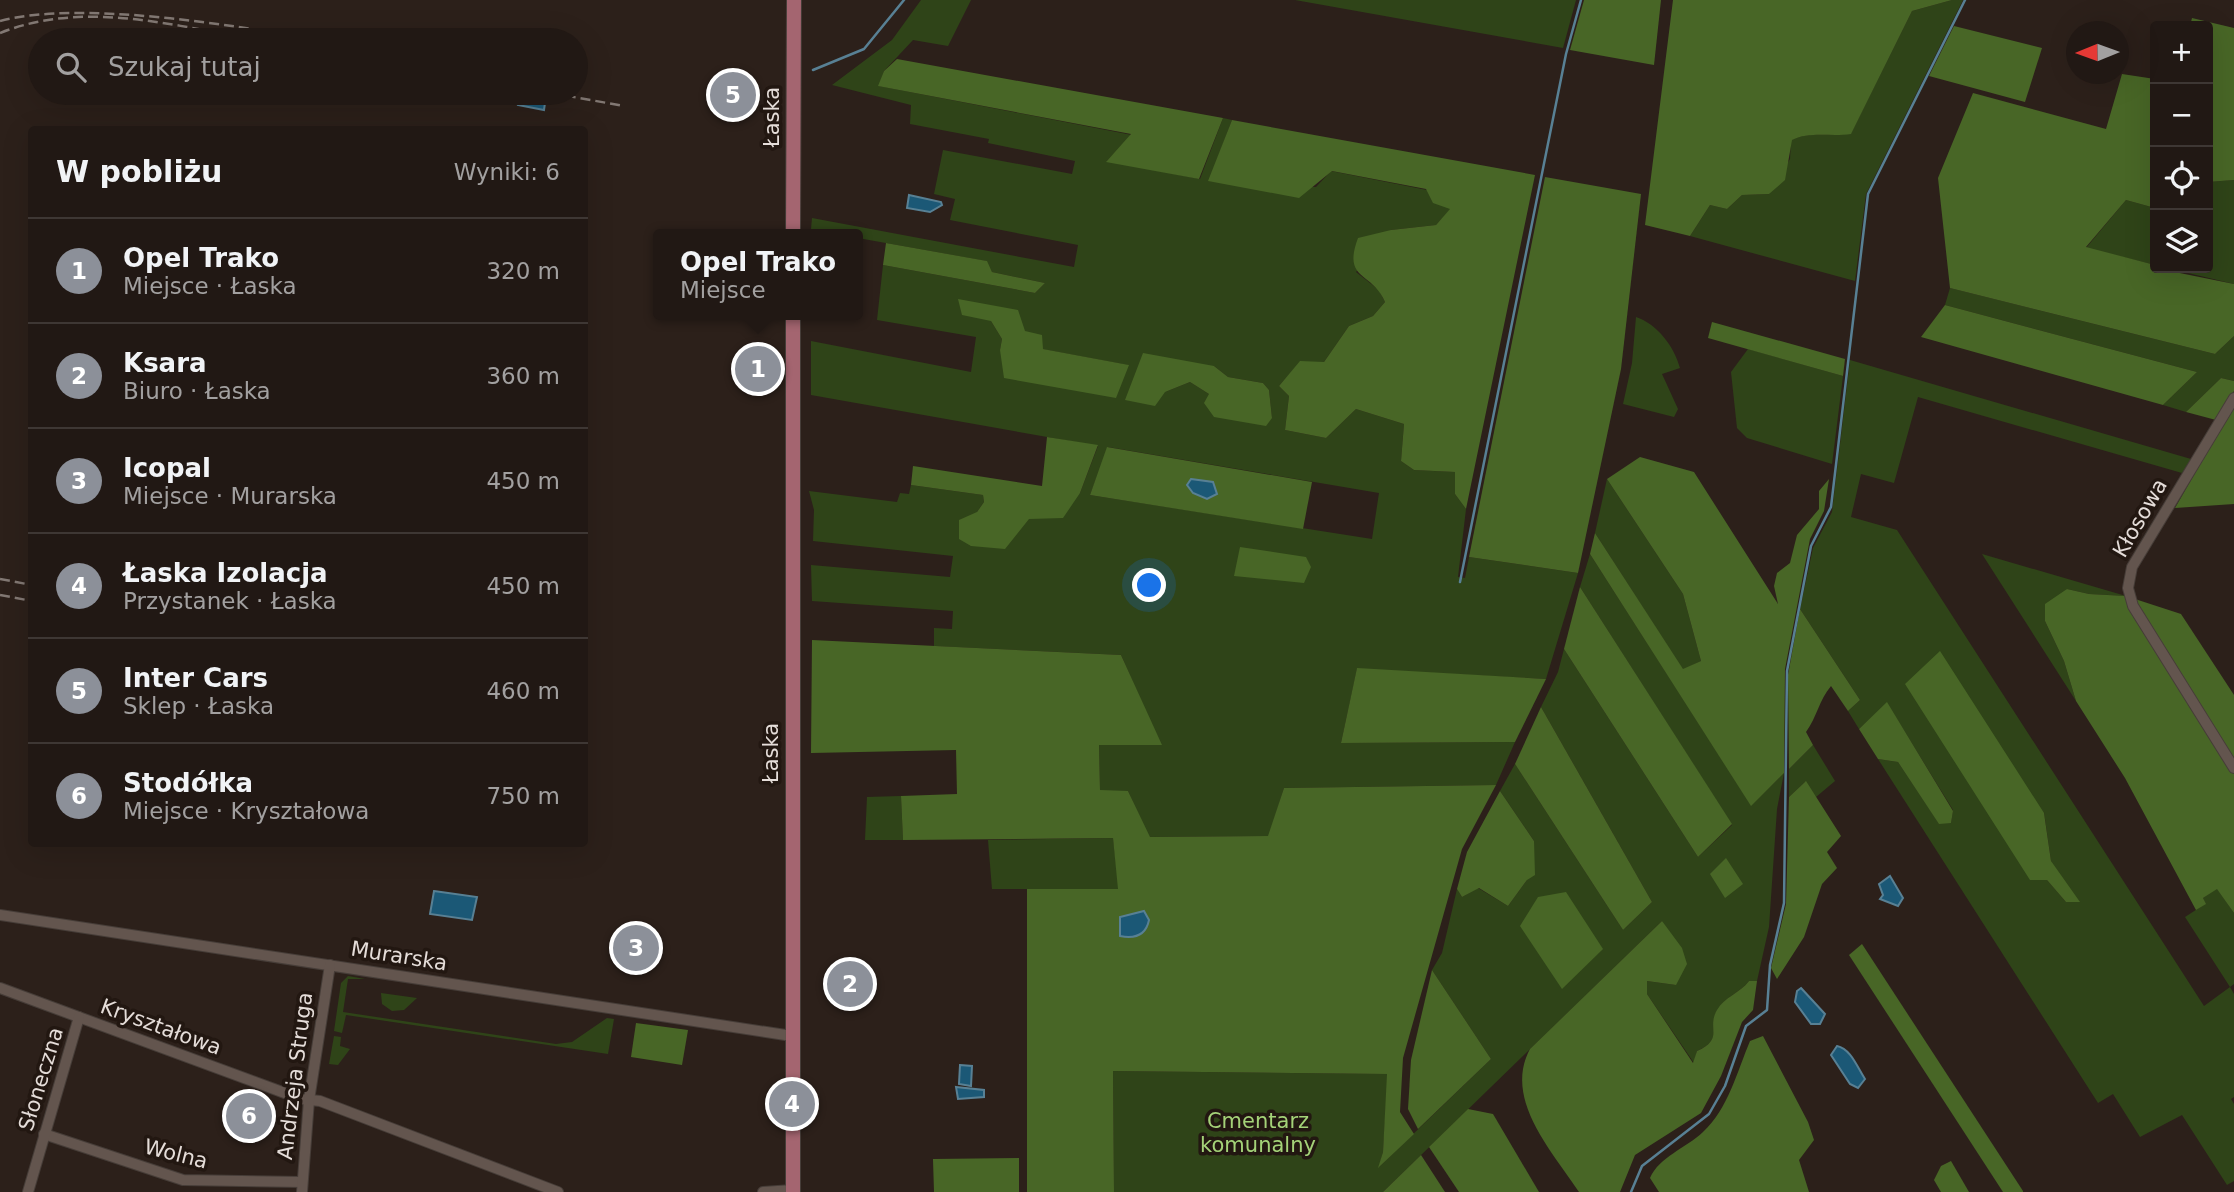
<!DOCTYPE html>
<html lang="pl">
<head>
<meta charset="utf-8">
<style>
  :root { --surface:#211814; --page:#29211d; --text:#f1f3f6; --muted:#a2a0a0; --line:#3e3734; --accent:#8c9099 }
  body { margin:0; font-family:"DejaVu Sans",sans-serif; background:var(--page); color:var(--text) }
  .controls { position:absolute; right:21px; top:21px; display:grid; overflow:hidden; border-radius:7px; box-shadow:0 7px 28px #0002 }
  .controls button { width:63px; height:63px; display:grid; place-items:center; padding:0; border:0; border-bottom:2px solid var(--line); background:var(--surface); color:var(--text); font:35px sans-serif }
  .compass { position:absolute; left:2066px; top:21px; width:63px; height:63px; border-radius:50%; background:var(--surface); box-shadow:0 7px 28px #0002; rotate:269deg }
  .you { position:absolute; left:1150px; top:586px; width:24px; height:24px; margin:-18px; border:5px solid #fff; border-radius:50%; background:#1a73e8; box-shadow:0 0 0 10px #1a73e833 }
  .badge { display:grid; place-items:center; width:46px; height:46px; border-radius:50%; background:var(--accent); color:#fff; font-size:23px; font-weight:700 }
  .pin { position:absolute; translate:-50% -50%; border:4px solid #fff; box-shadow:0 2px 7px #0006 }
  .popup { position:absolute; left:653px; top:229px; width:210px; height:91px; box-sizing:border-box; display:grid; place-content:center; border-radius:7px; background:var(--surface); filter:drop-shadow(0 2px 5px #0005); font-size:23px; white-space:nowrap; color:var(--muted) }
  .popup b { font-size:26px; color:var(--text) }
  .popup::after { content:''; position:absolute; left:50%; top:100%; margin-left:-14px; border:14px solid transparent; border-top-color:var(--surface) }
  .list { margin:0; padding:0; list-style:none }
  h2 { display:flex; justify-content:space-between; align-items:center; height:91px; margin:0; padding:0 28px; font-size:30px }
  h2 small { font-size:23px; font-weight:400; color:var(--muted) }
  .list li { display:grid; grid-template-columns:46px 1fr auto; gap:21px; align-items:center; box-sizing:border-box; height:105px; padding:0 28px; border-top:2px solid var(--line) }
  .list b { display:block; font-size:26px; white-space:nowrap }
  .list p { margin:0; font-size:23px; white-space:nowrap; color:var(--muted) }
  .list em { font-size:23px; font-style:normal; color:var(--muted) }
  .icon { flex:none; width:38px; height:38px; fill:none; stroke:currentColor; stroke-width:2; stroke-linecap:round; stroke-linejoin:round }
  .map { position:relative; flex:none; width:2234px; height:1192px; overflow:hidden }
  .search { position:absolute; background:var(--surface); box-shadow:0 7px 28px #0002; left:28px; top:28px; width:560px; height:77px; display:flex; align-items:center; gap:18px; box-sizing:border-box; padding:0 24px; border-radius:38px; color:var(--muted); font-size:26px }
  .panel { position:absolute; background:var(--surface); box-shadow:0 7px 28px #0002; left:28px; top:126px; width:560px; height:721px; border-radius:7px }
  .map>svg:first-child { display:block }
  .green { fill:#2f4418; fill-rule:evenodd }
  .forest { fill:#486626 }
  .water { fill:#1b5876; stroke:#588094; stroke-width:2 }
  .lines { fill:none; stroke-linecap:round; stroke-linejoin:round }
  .stream { stroke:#588094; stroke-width:2.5 }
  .minor-casing { stroke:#463d38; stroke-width:12 }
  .major-casing { stroke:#463d38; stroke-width:16 }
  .minor { stroke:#63554e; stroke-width:10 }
  .major { stroke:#a46570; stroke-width:14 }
  .rail { stroke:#827873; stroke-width:2.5; stroke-dasharray:10 5; stroke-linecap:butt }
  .labels { text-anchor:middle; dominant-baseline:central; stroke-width:7; stroke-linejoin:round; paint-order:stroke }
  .street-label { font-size:21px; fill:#e5ddd9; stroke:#221711 }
  .park-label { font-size:21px; fill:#a4d278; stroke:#221711 }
</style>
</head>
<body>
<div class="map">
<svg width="2234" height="1192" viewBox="0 0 2234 1192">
  <rect width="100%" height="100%" fill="#2c201a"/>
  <g class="green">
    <path d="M921,0H971L948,46L913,40L884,71L879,86L1132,135L1107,161L1200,179L1223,118L1232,120L1209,181L1316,187L1331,171L1427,190L1451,209L1436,225L1391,230L1356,272L1379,290L1385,302L1373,316L1349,326L1324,362H1300L1279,386L1289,396L1285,430L1326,438L1356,409L1404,424L1401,461L1414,470L1455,472V494L1466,509L1458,577L1465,578L1469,557L1578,573L1546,679L1357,669L1341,743L1515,742L1496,785L1284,788L1269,836L1149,837L1128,791H1100L1099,745H1161L1121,655L934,646V628L952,629L953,611L812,601L811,565L950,577L953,556L813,541L814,510L809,491L897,502L900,493L909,494L911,485L983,495L984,502L977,512L1029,519L1080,493L1098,446L811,395V341L971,372L976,337L877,320L883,265L1035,293L1045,283L992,272L986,261L858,238V234L811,229L812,218L1074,267L1078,245L950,220L955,199L934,194L943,150L1072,174L1075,161L988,143L989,139L910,124L911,105L832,85L892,40ZM991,321L1025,331L1042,349L1128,365L1000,350L1002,339ZM1214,366L1228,377L1263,383L1269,390L1272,418L1209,394L1190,382L1165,392ZM1108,447L1379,493L1372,539L1090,495Z"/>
    <polygon points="1295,0 1576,0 1563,48"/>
    <path d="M1952,0H1963L1866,194L1855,281L1690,236L1710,205L1727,209L1742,195L1769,194L1790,159L1791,140C1810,131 1830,137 1851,133L1912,11Z"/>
    <polygon points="2234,180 2234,284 2167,268 2208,268 2208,182"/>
    <polygon points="2126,200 2155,208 2155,265 2086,248"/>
    <polygon points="1950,288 2215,354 2234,336 2234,381 2221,378 2186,412 2163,405 2197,372 1945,305"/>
    <path d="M1636,317C1657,324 1674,346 1680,368L1662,374L1678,409L1674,417L1623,404L1632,363Z"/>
    <polygon points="1748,349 1843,376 1832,464 1747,438 1737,428 1731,372"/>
    <path d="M1850,360L2191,459L2182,473L1918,397L1894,483L1861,474L1851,517L1897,530L2204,1006L2230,987L2185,917L2205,904L2203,898L2217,888L2234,913V984L2230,987L2234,994V1097L2231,1099L2234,1104V1181L2227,1185L2182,1115L2140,1137L2113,1094L2098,1103L1878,759L1898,762L1939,823H1951L1953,810L1887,703L1859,729L1848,711L1860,700L1800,609L1813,548L1832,512ZM2044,812L2051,861L2066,902L2047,880Z"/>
    <polygon points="1607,479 1683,594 1701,661 1683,670 1595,533"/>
    <path d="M1590,554L1751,805L1784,773L1777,809L1769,927L1757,981H1749C1740,993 1724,997 1717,1011C1707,1029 1725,1038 1697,1051L1694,1063L1647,994V981L1676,985L1662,921L1383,1192H1114L1113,1071L1388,1074L1383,1152L1379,1167L1491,1059L1432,970L1442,953L1457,889L1462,897L1478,888L1508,906L1527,880L1534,841L1500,791L1515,764L1623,930L1652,902L1541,707L1558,672L1564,649L1698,857L1732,825L1580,587Z"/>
    <polygon points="1982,554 2126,596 2089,594 2067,589 2045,621 2064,661 2076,701"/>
    <polygon points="1813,745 1835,781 1816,797 1805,782 1789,797 1789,769"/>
    <polygon points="901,796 903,840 865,840 867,797"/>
    <polygon points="1113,838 1119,889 992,889 988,840"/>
    <polygon points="348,976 365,979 348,979 343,1012 556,1044 572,1042 607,1018 614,1019 608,1054 346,1015 342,1033 334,1031 341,983"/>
    <polygon points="381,993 417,998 404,1010 392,1011 382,1004"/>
    <polygon points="334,1036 341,1037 340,1046 350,1049 338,1065 329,1064"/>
  </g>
  <g class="forest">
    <polygon points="1584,0 1661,0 1654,65 1570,50"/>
    <path d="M1673,0H1952L1912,11L1851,134C1830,137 1810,131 1792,140L1785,180L1769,194L1742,195L1727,209L1710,205L1690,236L1645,225Z"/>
    <polygon points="2192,18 2234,28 2234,180 2208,182 2208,26 2190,26"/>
    <polygon points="1954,26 2042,48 2025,102 1929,76"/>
    <polygon points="897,59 1223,118 1199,179 1106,162 1131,134 878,86 884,71"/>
    <polygon points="2122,74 2155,79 2155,208 2126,200 2086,247 2155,265 2155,268 2234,284 2234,336 2215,354 1950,288 1938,178 1973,93 2106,129"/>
    <path d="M1232,120L1535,175L1466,509L1455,494V472L1414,470L1401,461L1404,424L1356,409L1326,438L1285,430L1289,396L1279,386L1300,361L1324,362L1349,326L1373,316L1385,302C1372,271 1342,281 1358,238L1391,230L1436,225L1450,209L1433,203L1426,189L1332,171L1299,198L1208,181Z"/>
    <polygon points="1545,177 1641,194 1621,369 1578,573 1469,557"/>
    <polygon points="886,243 987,261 992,272 1045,283 1035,293 883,265"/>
    <polygon points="958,299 1018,310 1025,331 1042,335 1043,349 1129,365 1116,398 1004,378 1000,350 1002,339 991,321 962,315"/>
    <polygon points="1945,305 2197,372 2163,405 1921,337"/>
    <polygon points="1712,322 1845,359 1843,376 1708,338"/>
    <polygon points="1143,353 1214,366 1228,377 1263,383 1269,390 1272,418 1266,426 1214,417 1204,403 1209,394 1190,382 1165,392 1155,406 1125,400"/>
    <polygon points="2221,378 2234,381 2234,391 2216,420 2186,412"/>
    <polygon points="2234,405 2234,504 2175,508"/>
    <polygon points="1047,437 1098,445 1080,493 1063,518 1029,519 1005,549 971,546 959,539 959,520 977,512 984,502 983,495 911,485 913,466 1042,486"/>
    <polygon points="1107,447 1312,482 1303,529 1090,495"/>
    <polygon points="1640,457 1694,472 1778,604 1774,586 1777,573 1790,563 1797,535 1819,509 1819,491 1829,479 1824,511 1810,539 1785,669 1784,773 1751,806 1590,554 1595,533 1683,669 1701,661 1683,594 1607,479"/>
    <polygon points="1240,547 1306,557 1311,567 1304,583 1234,576"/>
    <polygon points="1580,587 1732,824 1698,857 1564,649"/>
    <polygon points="2067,589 2089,594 2126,596 2234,772 2234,913 2217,889 2203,898 2206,904 2196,910 2125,778 2076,701 2064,661 2045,621 2045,604"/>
    <polygon points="2135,599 2181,614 2234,695 2234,760"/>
    <path d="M1800,609L1860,700L1848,711L1831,686C1819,700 1817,717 1806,732L1813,745L1789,769L1788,675Z"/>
    <polygon points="812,640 1121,655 1162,745 1099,745 1100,790 1128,791 1150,837 1268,836 1284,788 1496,785 1462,849 1403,1058 1400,1112 1414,1134 1378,1168 1383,1152 1387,1074 1113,1071 1114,1192 1027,1192 1027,889 1118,889 1113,838 903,840 901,796 957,794 956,750 811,753"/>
    <polygon points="1940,651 2044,813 2051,861 2080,902 2066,902 2047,880 2030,880 1905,684"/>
    <polygon points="1357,668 1546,679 1515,742 1341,743"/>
    <polygon points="1887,702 1953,811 1951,823 1939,824 1898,762 1878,759 1859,729"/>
    <polygon points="1541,707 1652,902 1623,930 1515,764"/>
    <polygon points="1806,781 1841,836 1827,852 1837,868 1822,884 1804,937 1777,979 1771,968 1786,904 1789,797"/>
    <polygon points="1500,791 1534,841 1535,875 1527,880 1508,906 1479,888 1462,897 1457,889 1467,852"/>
    <polygon points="1726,858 1743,884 1725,898 1710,874"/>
    <polygon points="1566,892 1603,949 1562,989 1520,926 1538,897"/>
    <path d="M1662,921L1682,948L1687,964L1676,985L1647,981V994L1693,1063L1697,1051C1725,1038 1706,1029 1717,1010C1724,997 1740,993 1749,981H1757L1753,1010L1742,1022L1721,1076L1701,1113L1635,1155L1620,1192H1579C1552,1151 1503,1099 1530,1049Z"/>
    <polygon points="1862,944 2023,1191 2023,1192 2003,1192 1849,955"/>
    <polygon points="1432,970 1491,1059 1418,1129 1408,1109 1411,1060"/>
    <polygon points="636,1023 688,1030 682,1065 631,1057"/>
    <path d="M1763,1036L1808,1122L1814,1140L1799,1160L1809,1192H1659L1650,1178C1659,1157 1686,1148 1703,1132C1728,1109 1737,1072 1750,1041Z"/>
    <polygon points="1468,1109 1493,1114 1539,1192 1459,1192 1429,1147"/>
    <polygon points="1421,1155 1445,1192 1383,1192"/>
    <polygon points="1019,1158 1019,1192 934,1192 933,1159"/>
    <polygon points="1951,1161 1969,1192 1941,1192 1934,1180 1941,1166"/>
  </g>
  <g class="water">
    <polygon points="520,97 545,103 544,110 518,105"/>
    <polygon points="909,195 941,202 942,205 930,212 907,208"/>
    <polygon points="1191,479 1213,482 1217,494 1207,499 1193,493 1187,485"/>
    <polygon points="1890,876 1903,898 1898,906 1880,899 1883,895 1879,884"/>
    <polygon points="434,891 477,897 472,920 430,914"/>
    <path d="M1144,911L1149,920C1146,935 1135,939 1120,936V917Z"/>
    <polygon points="1801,988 1825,1014 1820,1024 1811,1024 1795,1002 1797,991"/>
    <path d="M1837,1046C1851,1049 1857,1067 1865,1079L1858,1088L1850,1084L1831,1055Z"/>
    <polygon points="960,1065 972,1066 971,1086 959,1084"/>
    <polygon points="956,1087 984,1090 984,1097 958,1099"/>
  </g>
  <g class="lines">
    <g class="stream">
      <polyline points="813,70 864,49 904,0"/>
      <polyline points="1460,582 1566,54 1581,0"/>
      <polyline points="1631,1192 1642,1166 1709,1114 1725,1086 1746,1026 1767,1010 1770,965 1784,903 1787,671 1811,546 1831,507 1868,194 1965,0"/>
    </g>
    <defs>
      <g id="minor">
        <polyline points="2234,398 2132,567 2128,588 2133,606 2234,768"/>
        <polyline points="0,915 792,1036"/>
        <polyline points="0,988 301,1099 320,1101 558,1192"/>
        <polyline points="44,1134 183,1180 302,1182"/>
        <polyline points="28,1192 79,1017"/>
        <polyline points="302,1192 309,1100 330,965"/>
        <polyline points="763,1192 793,1190"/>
      </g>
      <g id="major">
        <polyline points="793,234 794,0"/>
        <polyline points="793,315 793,1192"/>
      </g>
    </defs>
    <use href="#minor" class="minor-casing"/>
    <use href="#major" class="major-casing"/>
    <use href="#minor" class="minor"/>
    <use href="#major" class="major"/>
    <g class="rail">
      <path d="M0,21C80,0 232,25 319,40"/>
      <path d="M0,33C83,0 172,25 256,40"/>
      <polyline points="551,93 624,106"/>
      <polyline points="0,579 32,585"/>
      <polyline points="0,595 32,601"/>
    </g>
  </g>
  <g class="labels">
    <g class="street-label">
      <text transform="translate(772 117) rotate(-90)">Łaska</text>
      <text transform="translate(2140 518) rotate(-60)">Kłosowa</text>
      <text transform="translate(771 753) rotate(-90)">Łaska</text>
      <text transform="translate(399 956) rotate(9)">Murarska</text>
      <text transform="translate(161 1027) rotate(20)">Kryształowa</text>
      <text transform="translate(295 1076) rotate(-83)">Andrzeja Struga</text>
      <text transform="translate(41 1079) rotate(-73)">Słoneczna</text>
      <text transform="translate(176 1154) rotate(14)">Wolna</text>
    </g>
    <g class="park-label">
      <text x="1258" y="1121">Cmentarz<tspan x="1258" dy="24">komunalny</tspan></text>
    </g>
  </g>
</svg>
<div class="controls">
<button>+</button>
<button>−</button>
<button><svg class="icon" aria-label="locate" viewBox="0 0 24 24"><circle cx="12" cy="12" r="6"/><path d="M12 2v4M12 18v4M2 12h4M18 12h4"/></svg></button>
<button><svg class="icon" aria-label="layers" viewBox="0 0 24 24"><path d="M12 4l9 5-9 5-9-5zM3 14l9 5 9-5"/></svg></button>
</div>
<svg class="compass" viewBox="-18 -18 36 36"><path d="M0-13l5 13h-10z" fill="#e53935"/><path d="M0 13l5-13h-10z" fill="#a2a0a0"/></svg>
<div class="you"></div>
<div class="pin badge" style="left:758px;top:369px">1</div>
<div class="popup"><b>Opel Trako</b>Miejsce</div>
<div class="pin badge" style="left:850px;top:984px">2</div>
<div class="pin badge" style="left:636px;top:948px">3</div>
<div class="pin badge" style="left:792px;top:1104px">4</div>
<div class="pin badge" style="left:733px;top:95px">5</div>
<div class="pin badge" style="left:249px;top:1116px">6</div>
<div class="search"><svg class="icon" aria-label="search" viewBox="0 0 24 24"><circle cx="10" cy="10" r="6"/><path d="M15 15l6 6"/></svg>Szukaj tutaj</div>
<section class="panel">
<h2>W pobliżu<small>Wyniki: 6</small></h2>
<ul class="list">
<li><span class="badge">1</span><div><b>Opel Trako</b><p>Miejsce · Łaska</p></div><em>320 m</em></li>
<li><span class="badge">2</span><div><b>Ksara</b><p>Biuro · Łaska</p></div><em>360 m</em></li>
<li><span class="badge">3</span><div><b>Icopal</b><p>Miejsce · Murarska</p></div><em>450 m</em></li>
<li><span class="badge">4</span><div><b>Łaska Izolacja</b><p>Przystanek · Łaska</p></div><em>450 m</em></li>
<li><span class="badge">5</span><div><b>Inter Cars</b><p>Sklep · Łaska</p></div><em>460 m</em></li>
<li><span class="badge">6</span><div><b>Stodółka</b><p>Miejsce · Kryształowa</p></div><em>750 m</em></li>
</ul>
</section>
</div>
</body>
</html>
